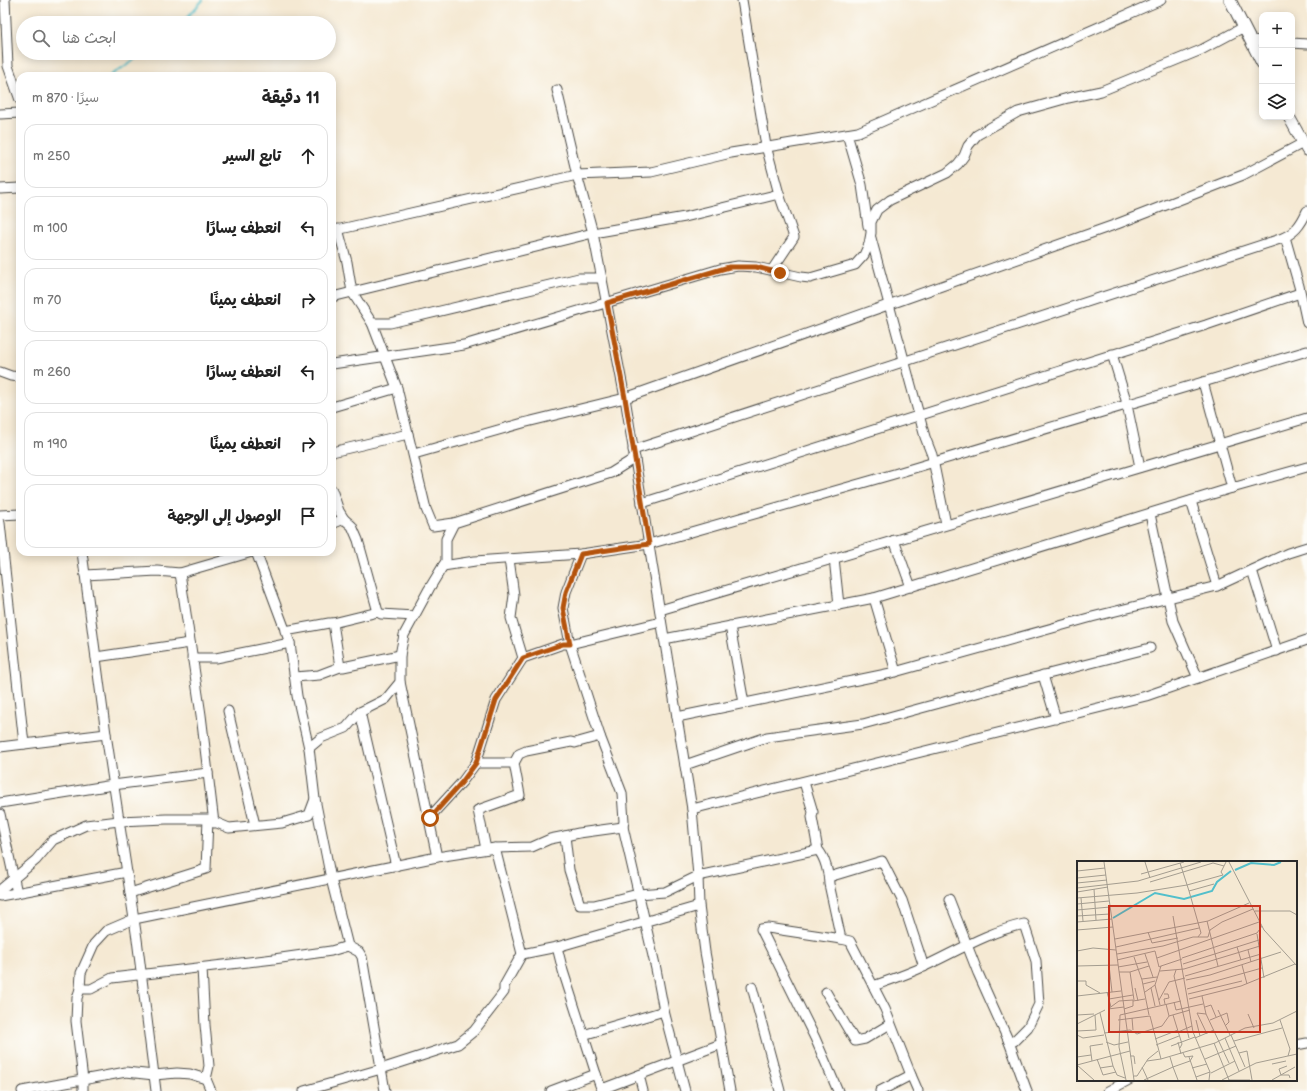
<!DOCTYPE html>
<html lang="ar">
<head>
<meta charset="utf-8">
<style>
  :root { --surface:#fff; --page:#f6f6f6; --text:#222; --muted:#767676; --line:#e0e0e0 }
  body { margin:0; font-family:"Balsamiq Sans","Playpen Sans Arabic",sans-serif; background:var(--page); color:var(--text); direction:rtl }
  .controls { position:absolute; right:12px; top:12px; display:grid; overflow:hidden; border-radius:8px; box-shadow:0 2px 10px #0003 }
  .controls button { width:36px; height:36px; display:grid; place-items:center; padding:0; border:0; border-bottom:1px solid var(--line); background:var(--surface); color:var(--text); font:20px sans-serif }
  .stop { position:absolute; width:12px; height:12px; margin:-9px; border:3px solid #b45309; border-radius:50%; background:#fff }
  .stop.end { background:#b45309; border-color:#fff; box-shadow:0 1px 4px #0008 }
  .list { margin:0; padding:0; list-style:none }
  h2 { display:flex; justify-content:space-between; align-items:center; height:52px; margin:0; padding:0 16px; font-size:17px }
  h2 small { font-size:13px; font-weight:400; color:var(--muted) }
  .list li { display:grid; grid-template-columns:26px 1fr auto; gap:12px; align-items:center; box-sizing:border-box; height:64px; margin:0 8px 8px; padding:0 8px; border:1px solid var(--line); border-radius:12px }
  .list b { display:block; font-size:15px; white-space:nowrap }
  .list em { font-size:13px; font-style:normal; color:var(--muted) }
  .icon { flex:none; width:22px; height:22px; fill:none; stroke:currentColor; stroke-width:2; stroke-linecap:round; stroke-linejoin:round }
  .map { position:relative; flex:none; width:1307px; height:1091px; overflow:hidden; direction:ltr }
  .search { position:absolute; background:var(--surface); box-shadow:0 2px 10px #0003; left:16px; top:16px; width:320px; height:44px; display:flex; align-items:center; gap:10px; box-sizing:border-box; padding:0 14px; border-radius:22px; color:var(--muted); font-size:15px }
  .panel { position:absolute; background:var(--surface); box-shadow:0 2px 10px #0003; left:16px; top:72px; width:320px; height:484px; border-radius:12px; direction:rtl }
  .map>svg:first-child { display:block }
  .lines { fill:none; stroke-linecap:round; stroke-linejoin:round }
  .stream { stroke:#52bfcb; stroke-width:2 }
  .minor-casing { stroke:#494844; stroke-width:11 }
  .major-casing { stroke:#494844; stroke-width:13 }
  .minor { stroke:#fff; stroke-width:9 }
  .major { stroke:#fff; stroke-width:11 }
  .route { stroke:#b45309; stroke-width:5 }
  .inset-river { fill:none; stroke:#52bfcb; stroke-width:2 }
  .inset-road { fill:none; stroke:#a49d90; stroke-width:1 }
  .view { fill:#c8321e; fill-opacity:0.15; stroke:#c8321e; stroke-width:2 }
  .inset-edge { fill:none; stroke:#2b2b2b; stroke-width:2 }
</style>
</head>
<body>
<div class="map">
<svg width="1307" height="1091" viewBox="0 0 1307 1091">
  <rect width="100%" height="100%" fill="#fdfcf7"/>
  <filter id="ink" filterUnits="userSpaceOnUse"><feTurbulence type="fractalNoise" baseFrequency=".025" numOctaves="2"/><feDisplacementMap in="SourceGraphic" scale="8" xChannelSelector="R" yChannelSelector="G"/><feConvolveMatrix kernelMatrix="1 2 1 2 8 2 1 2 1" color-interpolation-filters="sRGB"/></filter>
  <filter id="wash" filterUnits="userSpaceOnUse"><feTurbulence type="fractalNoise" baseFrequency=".012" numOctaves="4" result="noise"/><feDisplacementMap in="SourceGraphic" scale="16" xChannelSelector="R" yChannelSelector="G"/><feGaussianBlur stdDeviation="0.9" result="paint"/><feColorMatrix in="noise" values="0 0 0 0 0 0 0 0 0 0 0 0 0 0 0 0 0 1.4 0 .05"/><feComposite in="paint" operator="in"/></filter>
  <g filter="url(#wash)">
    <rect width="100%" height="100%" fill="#f5e9d3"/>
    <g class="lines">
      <g class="stream">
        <polyline points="182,23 203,0"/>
        <polyline points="110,76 144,53"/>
      </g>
    </g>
  </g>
  <g filter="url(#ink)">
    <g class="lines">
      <defs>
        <g id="minor">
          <polyline points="5,0 8,66 20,100"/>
          <polyline points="742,0 766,146 779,194 794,237 772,270"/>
          <polyline points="1251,40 1262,41"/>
          <polyline points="1292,43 1307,44"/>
          <polyline points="557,90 577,175 593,233 625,398 692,809 698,876 699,906 705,952 730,1091"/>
          <polyline points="0,114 20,113"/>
          <polyline points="847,134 862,185 868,226"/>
          <polyline points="0,189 20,188"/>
          <polyline points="338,229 347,262 352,292 372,323 390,323 579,278 602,278"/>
          <polyline points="332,231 577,175 651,172 731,153 858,132 1161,0"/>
          <polyline points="1285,237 1299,286 1307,323"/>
          <polyline points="871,238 925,437 932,455 946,524"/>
          <polyline points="332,297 593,233 685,217 779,194"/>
          <polyline points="372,323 397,388"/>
          <polyline points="1112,354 1126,400 1140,467"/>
          <polyline points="332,364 464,345 720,269 738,266 756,267 801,277 810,278 855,265 864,255 869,244 871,233 871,222 877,210 890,200 947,173 958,164 964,156 968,146 977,135 1018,112 1068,98 1101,91 1201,50 1244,27"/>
          <polyline points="0,372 11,376 20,377"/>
          <polyline points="1203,382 1232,488"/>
          <polyline points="332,407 397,388 426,509 433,526 454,523"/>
          <path d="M633,450L1280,239C1294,234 1301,225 1307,211"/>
          <polyline points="332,452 408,434"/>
          <polyline points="414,454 523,423 625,398 1117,224 1243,175 1303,143"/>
          <polyline points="332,490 339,511 344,519 352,526 358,540 378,612"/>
          <polyline points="1191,501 1217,586"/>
          <polyline points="642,503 1206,325 1300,293"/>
          <polyline points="1150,514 1173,621 1198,678"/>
          <polyline points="0,515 20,514"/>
          <polyline points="0,523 24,744"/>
          <polyline points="332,524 344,519"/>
          <polyline points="894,540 911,587"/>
          <polyline points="82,552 106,734 137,939 156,1091"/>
          <polyline points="256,552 290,643 297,696 309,748 315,799 331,879 348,946"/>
          <polyline points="581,554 566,592 563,608 570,644 600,736 622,793 624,821 623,827 656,969 664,1011 685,1091"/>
          <polyline points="834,558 839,605"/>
          <polyline points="509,559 514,595 511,618 523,658"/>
          <polyline points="443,566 475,561 581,554 649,544 894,474 1307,351"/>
          <polyline points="1252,570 1277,651"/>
          <polyline points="180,573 201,715 214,823"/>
          <polyline points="85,575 157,571 180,573 252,552"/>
          <polyline points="874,598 896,672"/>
          <polyline points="660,610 1307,418"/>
          <polyline points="333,623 340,667"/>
          <polyline points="730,626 744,703"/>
          <polyline points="285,631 329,623 333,623 378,612 381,614 414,616"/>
          <polyline points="664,639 874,598 1232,488 1307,467"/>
          <polyline points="96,657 190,643"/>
          <polyline points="192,658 216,658 290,643"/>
          <polyline points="1043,675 1056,719"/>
          <polyline points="295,677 319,675 340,667 343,667 400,655"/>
          <polyline points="400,682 437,857"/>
          <polyline points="228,711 255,825"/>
          <polyline points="360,712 396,866"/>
          <polyline points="677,717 891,673 1092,617 1217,586 1288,553 1307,547"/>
          <polyline points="0,747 106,734"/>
          <polyline points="309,748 321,738 346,728 360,712 386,699 400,682 400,655 404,635 429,589 446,561 446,539 454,523 611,473 635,458"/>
          <polyline points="476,763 514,763 520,795 478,810 486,849"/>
          <polyline points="514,763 519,754 526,751 571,742 575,743 600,736"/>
          <polyline points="685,765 767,737 863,724 1013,683 1150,648"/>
          <path d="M804,782L813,812L812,817L818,850C825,857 829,874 829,884L841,939L768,928L761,929L815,1038L838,1091"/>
          <polyline points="0,803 113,785 208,773"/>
          <polyline points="692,809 1146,696 1307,640"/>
          <polyline points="0,814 17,893"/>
          <polyline points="429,818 462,782 476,763 496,700 523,658 563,644 570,644 661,622"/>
          <polyline points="210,820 229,828 282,823 309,815 315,799"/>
          <polyline points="565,836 569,870 580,905 594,905 638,894 665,892 698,876 818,850"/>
          <polyline points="829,877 882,861 902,900 924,967"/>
          <polyline points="0,890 36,860 53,840 86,825 119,821 166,819 208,819 206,869 130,893"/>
          <polyline points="0,896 127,872"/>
          <polyline points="949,899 978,973 1009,1042 1027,1091"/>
          <polyline points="841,939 850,941 885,1009 911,1075 918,1091"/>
          <polyline points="557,947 563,971 596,1074 602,1091"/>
          <polyline points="522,954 557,947 699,906"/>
          <polyline points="202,968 205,1025 209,1066 206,1079 211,1091"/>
          <path d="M873,986C890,980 908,974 925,966C957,951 988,932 1024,924L1036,961L1039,1004L1028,1027L1014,1041L1009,1042"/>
          <polyline points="752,987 780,1091"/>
          <polyline points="80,989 91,989 112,978 274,959 331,951 348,946 359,952 362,957 385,1091"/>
          <polyline points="826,992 855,1041 865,1039 890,1024"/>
          <polyline points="583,1035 664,1011"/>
          <polyline points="1296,1045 1307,1043"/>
          <polyline points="639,1075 643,1091"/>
          <polyline points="602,1089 721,1044"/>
          <polyline points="22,1091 126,1072 154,1075 177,1073 190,1074 206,1079"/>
          <polyline points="83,1091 83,1080 76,1021 77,998 80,989 81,973 94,944 106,931 134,919 437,857 495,848 532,847 550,839 565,836 579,833 623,827"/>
          <polyline points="304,1091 381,1069 458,1044 474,1031 504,992 504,986 522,954 495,848"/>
          <polyline points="551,1091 596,1074"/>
          <polyline points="880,1091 911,1075"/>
          <polyline points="1108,1091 1129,1080"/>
        </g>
        <g id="major">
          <polyline points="1230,0 1262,63"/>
          <polyline points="1289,117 1307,150"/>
        </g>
      </defs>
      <use href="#minor" class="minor-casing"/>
      <use href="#major" class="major-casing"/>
      <use href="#minor" class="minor"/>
      <use href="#major" class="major"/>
    </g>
  </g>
  <g class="lines" filter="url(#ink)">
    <polyline class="route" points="430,818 462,782 476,763 496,700 523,658 563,644 570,644 563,608 566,592 581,554 649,544 625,398 607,303 729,267 756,267 780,273"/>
  </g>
  <g transform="translate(1077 861)">
    <rect width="220" height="220" fill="#f5e9d3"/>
    <path class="inset-river" d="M158,9L174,2L197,4L204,1M36,57L78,32L107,38L135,30L140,21L154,10"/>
    <path class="inset-road" d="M27,1L57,219M68,1L73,17M152,1L187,69L220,105M103,2L112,30L137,23M0,10L28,7M64,13L107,1M0,17L29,14M73,21L136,2L147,5M0,22L30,19M0,27L61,20L124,1M17,28L19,59M112,30L124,72L121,76M0,31L31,26M0,37L60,32L110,24L146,14L144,11L149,1M4,37L6,60M0,43L32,40M0,49L33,46M178,50H213L220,54M0,55L33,53M96,55L116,171L133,211L132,219M130,60L141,105M0,61L35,58M0,69L36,66M71,71L75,82L101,77M180,73L187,117M38,78L131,60L172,42M39,86L122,67M160,86L164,99M171,89L174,101M0,90L16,87L39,89M40,93L86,85L116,76H131L133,69L145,61L176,48M68,93L76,116M57,96L65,119L72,154M80,97L182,61M105,97L180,72L185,65M40,99L78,90L82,106L84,105M106,103L182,79M32,104L35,131M165,104L170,123M0,105L41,104M41,106L70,101M99,109L97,115L112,177M83,110L107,108L183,85M42,111H53L72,105M53,111L57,139M108,115L184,93M65,118L80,116M109,119L133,114L204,91M0,120H9V124L23,132M66,123L78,120M78,124L83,144M58,127L61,140M74,127L78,145M110,128L185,107M30,131L34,146M68,131L78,124L84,105L105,98M87,133H91L92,137L87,138L88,143M111,133L165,120M0,135L44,130M125,135L129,153L120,152L130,173M32,138L56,134M112,138L164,125L218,103M82,139L92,121L108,117M56,140L68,138M97,141L99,149L126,143M128,146L134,144L139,156M31,148L42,140L56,139V145L47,148M31,148L47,146M141,149L153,174M23,152L36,205L40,214L48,217M129,153L152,202M171,153L177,167M0,154L17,153M96,154L105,183L103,187M92,155L113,149M55,157L56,169M41,159L73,155L84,198L138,182L168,167L196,162L220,150M119,159L123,175M133,159L150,152L152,161L148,165M203,159L213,188L211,195M0,163L28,149M0,170L19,169L18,154M101,171L115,165M27,172L53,169L60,173L85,165L92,155L89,143M0,174L6,177L27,174M154,174L168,206M118,177L137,169M148,177L162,210M78,178L101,169M157,180L205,167M29,181L37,184L51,181M101,181L104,193M137,182L152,219M79,184L102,175M94,185L118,176M106,192L108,196L116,195L113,200M162,192L170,190L175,219M53,195H57L58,203M0,196L14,194M112,196L120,219M20,198L26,214L39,211M128,198L159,185M15,200L13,185L26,183M70,200L84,198M195,203L209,200M0,204L53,190M0,204L17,219M210,205L202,208L204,214H212L213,217M65,206L71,219M23,207L36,205M115,207L130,203M134,212L158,200M57,215H60L71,198L81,190M119,216L133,211M49,219L42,186L43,154L104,140M67,219L96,206L93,196M101,219L96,206L113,200M145,219L179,202L220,193M151,219H173M195,219L218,206"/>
    <path class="view" d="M32,45H183V171H32Z"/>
    <rect width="220" height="220" class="inset-edge"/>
  </g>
</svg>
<div class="controls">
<button>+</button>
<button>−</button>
<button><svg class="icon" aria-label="layers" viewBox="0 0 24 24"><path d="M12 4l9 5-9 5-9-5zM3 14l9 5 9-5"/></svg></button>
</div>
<div class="stop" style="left:430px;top:818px"></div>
<div class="stop end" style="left:780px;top:273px"></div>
<div class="search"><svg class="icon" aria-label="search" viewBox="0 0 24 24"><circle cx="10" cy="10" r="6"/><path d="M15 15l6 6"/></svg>ابحث هنا</div>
<section class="panel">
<h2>11 دقيقة<small>سيرًا · 870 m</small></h2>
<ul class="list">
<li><svg class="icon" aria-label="ahead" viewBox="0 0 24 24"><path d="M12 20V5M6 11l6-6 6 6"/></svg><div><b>تابع السير</b></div><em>250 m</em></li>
<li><svg class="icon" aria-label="left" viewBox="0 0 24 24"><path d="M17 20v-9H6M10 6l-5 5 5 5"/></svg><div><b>انعطف يسارًا</b></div><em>100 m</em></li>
<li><svg class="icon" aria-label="right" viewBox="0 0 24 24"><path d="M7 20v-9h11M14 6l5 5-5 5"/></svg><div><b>انعطف يمينًا</b></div><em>70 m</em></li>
<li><svg class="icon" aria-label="left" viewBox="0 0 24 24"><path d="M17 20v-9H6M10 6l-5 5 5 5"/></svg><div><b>انعطف يسارًا</b></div><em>260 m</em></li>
<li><svg class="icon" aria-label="right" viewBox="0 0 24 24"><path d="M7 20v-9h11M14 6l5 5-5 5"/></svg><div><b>انعطف يمينًا</b></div><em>190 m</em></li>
<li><svg class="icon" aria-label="arrive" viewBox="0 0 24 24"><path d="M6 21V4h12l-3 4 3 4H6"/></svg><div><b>الوصول إلى الوجهة</b></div></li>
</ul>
</section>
</div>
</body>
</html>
